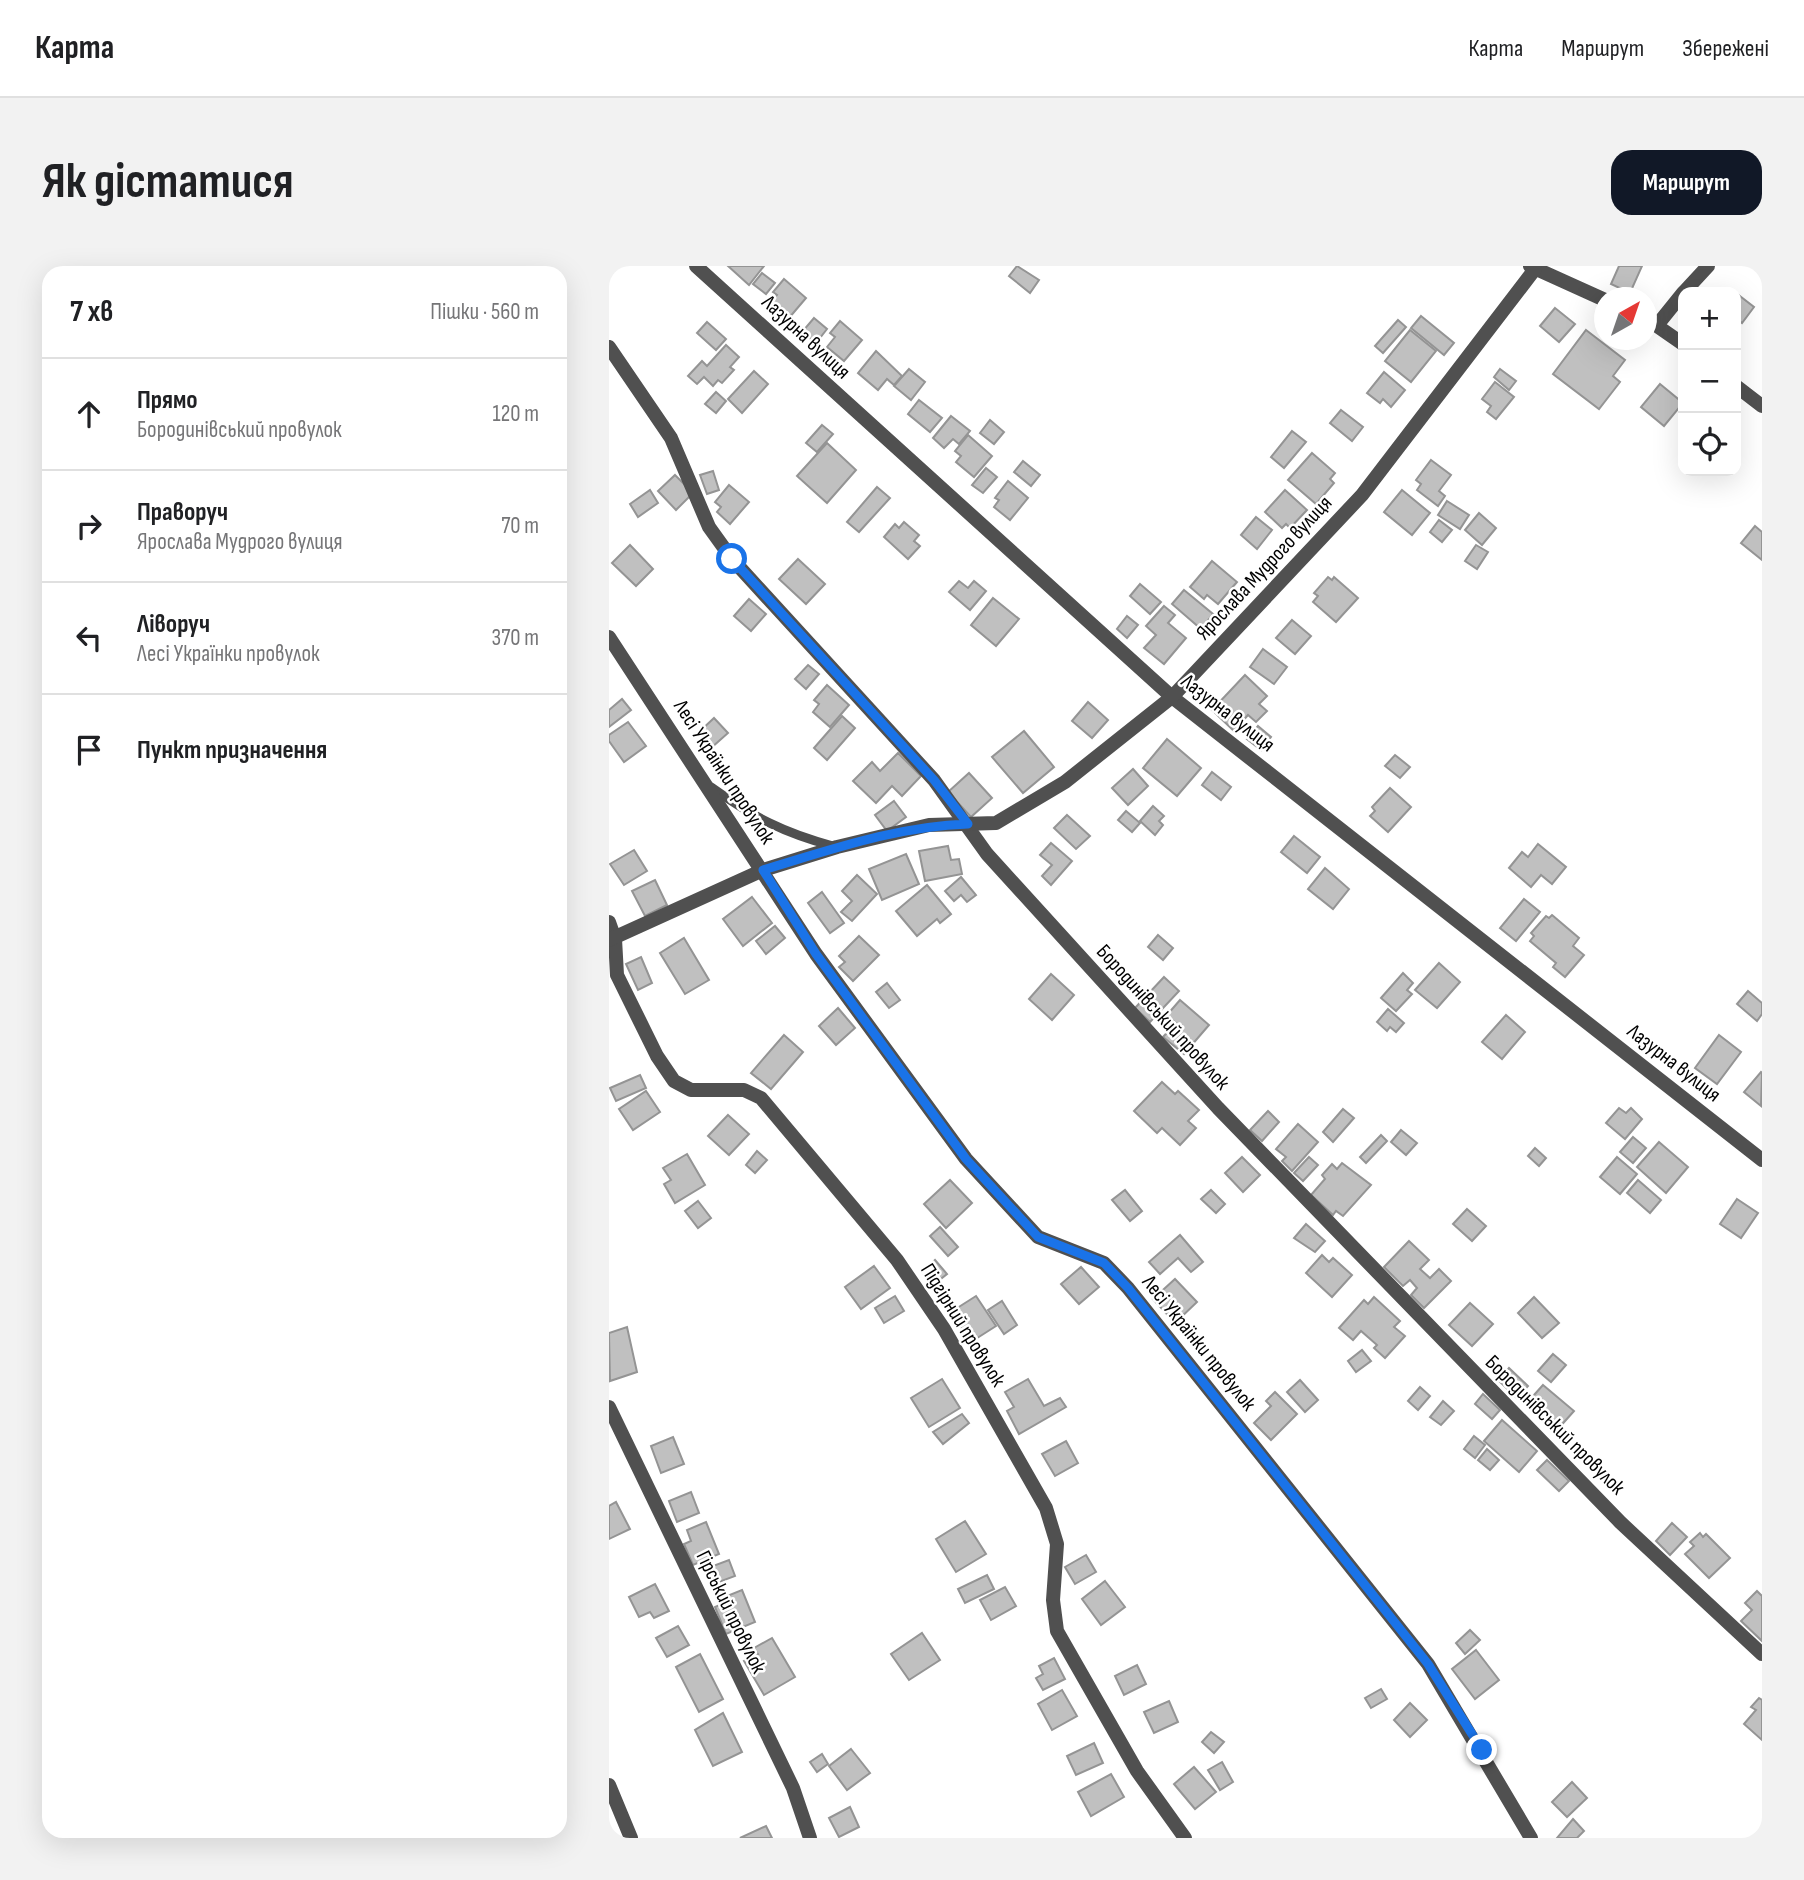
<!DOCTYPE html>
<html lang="uk">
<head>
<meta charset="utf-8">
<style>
  :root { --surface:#fff; --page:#f2f2f2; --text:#202124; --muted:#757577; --line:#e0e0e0; --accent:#111827 }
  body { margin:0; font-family:"Sofia Sans Condensed",sans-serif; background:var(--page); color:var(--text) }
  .controls { position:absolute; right:21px; top:21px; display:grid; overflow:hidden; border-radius:14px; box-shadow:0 7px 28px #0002 }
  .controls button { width:63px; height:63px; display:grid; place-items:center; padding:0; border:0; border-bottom:2px solid var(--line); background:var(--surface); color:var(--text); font:35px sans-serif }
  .compass { position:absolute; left:985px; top:21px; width:63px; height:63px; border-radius:50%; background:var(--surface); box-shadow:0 7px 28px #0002; rotate:40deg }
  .stop { position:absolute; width:21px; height:21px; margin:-16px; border:5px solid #1a73e8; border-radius:50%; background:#fff }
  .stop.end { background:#1a73e8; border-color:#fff; box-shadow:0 2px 7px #0008 }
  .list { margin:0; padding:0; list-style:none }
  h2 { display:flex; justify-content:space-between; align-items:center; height:91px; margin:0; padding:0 28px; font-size:30px }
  h2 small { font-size:23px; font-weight:400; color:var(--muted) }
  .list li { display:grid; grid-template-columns:46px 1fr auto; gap:21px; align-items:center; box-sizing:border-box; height:112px; padding:0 28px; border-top:2px solid var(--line) }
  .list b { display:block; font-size:26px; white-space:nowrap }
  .list p { margin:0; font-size:23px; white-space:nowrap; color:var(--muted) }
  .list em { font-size:23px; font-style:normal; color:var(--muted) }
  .icon { flex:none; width:38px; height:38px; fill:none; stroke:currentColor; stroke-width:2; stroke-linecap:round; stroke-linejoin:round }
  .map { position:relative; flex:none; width:1153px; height:1572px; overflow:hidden; border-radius:21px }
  header { display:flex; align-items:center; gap:42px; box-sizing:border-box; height:98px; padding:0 35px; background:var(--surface); border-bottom:2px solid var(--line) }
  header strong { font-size:33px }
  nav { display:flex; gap:38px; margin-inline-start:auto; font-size:24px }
  .intro { display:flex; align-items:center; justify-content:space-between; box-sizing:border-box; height:168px; padding:0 42px }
  h1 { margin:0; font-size:49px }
  .button { padding:18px 32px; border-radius:21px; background:var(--accent); color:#fff; font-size:24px; font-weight:700 }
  main { display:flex; gap:42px; padding:0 42px }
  aside { flex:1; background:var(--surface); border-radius:21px; box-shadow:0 7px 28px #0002 }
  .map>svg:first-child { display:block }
  .building { fill:#c0c0c0; stroke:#949494; stroke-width:2 }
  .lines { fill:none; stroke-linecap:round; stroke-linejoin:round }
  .lane { stroke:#505050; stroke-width:9 }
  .street { stroke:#505050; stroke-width:14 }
  .route { stroke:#1a73e8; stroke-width:9 }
  .labels { text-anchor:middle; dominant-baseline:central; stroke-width:5; stroke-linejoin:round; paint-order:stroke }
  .street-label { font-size:21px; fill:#000; stroke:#fff }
</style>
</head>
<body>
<header>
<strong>Карта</strong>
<nav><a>Карта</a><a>Маршрут</a><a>Збережені</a></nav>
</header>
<div class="intro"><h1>Як дістатися</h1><a class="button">Маршрут</a></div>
<main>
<aside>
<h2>7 хв<small>Пішки · 560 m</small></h2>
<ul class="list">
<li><svg class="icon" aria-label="ahead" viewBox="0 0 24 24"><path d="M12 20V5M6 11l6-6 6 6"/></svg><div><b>Прямо</b><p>Бородинівський провулок</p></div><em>120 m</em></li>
<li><svg class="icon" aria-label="right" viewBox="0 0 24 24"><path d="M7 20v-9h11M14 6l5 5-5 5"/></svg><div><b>Праворуч</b><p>Ярослава Мудрого вулиця</p></div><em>70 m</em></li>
<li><svg class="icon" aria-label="left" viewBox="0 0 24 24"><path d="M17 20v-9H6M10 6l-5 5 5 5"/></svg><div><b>Ліворуч</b><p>Лесі Українки провулок</p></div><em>370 m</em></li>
<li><svg class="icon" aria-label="arrive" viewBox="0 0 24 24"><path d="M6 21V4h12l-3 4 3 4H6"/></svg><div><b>Пункт призначення</b></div></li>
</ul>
</aside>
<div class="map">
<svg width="1153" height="1572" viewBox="0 0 1153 1572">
  <rect width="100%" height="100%" fill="#fff"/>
  <g class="building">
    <polygon points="119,0 155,0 140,19"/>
    <polygon points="408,0 430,14 421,27 400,10"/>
    <polygon points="1010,0 1033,0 1021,27 1002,18"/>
    <polygon points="153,7 166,17 157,28 144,18"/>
    <polygon points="175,13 197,32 180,52 162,36 168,29 164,26"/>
    <polygon points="1127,27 1145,41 1133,57 1127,52"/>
    <polygon points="946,42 966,58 950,76 931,60"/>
    <polygon points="812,50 845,77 835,89 802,62"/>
    <polygon points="205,52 218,63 207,77 193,66"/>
    <polygon points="789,54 797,61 774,87 766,80"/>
    <polygon points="231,55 253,74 235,95 218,81 226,71 221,67"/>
    <polygon points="98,56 117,73 107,84 88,67"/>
    <polygon points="801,64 827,85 802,116 776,95"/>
    <polygon points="977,64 1016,94 1004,110 1011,116 990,143 944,108"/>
    <polygon points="117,79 130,91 121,101 125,104 113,117 109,114 104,120 95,111 88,118 79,110 93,95 98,100"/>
    <polygon points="267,85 293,110 285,119 278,113 269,124 249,107"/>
    <polygon points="300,103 316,116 302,134 285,120"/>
    <polygon points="891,103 907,115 900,124 885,111"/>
    <polygon points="145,105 159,118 133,147 119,133"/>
    <polygon points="775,106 796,124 782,141 774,133 771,137 758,127"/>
    <polygon points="886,116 905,131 887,153 878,146 882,140 873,133"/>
    <polygon points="1051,118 1074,137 1055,160 1032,141"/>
    <polygon points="107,126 117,135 107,147 96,138"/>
    <polygon points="310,134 333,152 321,166 299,148"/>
    <polygon points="732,144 754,161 743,175 721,157"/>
    <polygon points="342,150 361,165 350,178 344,173 335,182 324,172"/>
    <polygon points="381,154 395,166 385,178 371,167"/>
    <polygon points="213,159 224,168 208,186 197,177"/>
    <polygon points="683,165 697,176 675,202 662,191"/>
    <polygon points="359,169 383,190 365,211 347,196 352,190 346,185"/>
    <polygon points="218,177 247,204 218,237 188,210"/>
    <polygon points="703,187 726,207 721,213 725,217 707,238 679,214"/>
    <polygon points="822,194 842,209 830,225 836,230 829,240 808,224 812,218 807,214"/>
    <polygon points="414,195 431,209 422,220 405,206"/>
    <polygon points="377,202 388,211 374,227 363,219"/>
    <polygon points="104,205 110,224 98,228 91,209"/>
    <polygon points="66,209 84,227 67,244 49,225"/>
    <polygon points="399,215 419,232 401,254 385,241 390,234 386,232"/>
    <polygon points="120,219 140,236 121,258 108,246 112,241 106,236"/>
    <polygon points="268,221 281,232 250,266 238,256"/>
    <polygon points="41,224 49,237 29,251 21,238"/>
    <polygon points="676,224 698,244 681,262 677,258 673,262 656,246"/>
    <polygon points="793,224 821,247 803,269 775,246"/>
    <polygon points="838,235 860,249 851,263 829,249"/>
    <polygon points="870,247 887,262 873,279 856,264"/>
    <polygon points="647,251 663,264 648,283 632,269"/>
    <polygon points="830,254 843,264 833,276 821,266"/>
    <polygon points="295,256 310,269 305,275 311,280 299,293 275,271 286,258 290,262"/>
    <polygon points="1146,260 1153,266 1153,294 1132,277"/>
    <polygon points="21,279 44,303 27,320 3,297"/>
    <polygon points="867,279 879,286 868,303 856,295"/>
    <polygon points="189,293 216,318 197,338 170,313"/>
    <polygon points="603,295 628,316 609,338 598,329 595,333 581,321"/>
    <polygon points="719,311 723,314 725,311 749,332 727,356 704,336 709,330 705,327"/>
    <polygon points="350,315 359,322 365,315 377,325 361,344 340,326"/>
    <polygon points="531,318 552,336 541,348 521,330"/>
    <polygon points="575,324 604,348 592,363 563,338"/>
    <polygon points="384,332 410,353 387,380 362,359"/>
    <polygon points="140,333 157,348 142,365 125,350"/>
    <polygon points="555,340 566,349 559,357 577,372 555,398 535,382 547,369 537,360"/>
    <polygon points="518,350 529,359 518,372 508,363"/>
    <polygon points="683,354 702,370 686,388 667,372"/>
    <polygon points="654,383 678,401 665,418 641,401"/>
    <polygon points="199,399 210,408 197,423 186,413"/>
    <polygon points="636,409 658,430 650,438 658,445 647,456 639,449 625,465 603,444"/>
    <polygon points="218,419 240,439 221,461 204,446 210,438 205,434"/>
    <polygon points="13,433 22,444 0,461 0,444"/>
    <polygon points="479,436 499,454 483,472 463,455"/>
    <polygon points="233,450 246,462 218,494 205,482"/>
    <polygon points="105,452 119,467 102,482 89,467"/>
    <polygon points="19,456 37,480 15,496 0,475 0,469"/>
    <polygon points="649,460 662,471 652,484 638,473"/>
    <polygon points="415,465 445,501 414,527 383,491"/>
    <polygon points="558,473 592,502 568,530 534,502"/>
    <polygon points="289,487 312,510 293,530 283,520 267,537 244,515 263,496 271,505"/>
    <polygon points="786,489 801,501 791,512 776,500"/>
    <polygon points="524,503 539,520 519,539 503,522"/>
    <polygon points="603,506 622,521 612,534 593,519"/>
    <polygon points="360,507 383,532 362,551 339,526"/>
    <polygon points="781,522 802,541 779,566 761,550 766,545 763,541"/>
    <polygon points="285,535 297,551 278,565 266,549"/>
    <polygon points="544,540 555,550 550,555 554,559 546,569 531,555"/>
    <polygon points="517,545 531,557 523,566 509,554"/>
    <polygon points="458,549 481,570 467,583 445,562"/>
    <polygon points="685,570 711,591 698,607 672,586"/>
    <polygon points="442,577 463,595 442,619 433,610 443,599 431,589"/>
    <polygon points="929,578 957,601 943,618 932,609 922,621 900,602 913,586 919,591"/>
    <polygon points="339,580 342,594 350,593 353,608 316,615 310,585"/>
    <polygon points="25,584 38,605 15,619 1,598"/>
    <polygon points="297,588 310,618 273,634 260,603"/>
    <polygon points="716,602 740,623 724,643 699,623"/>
    <polygon points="248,609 268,628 243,655 232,646 243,635 233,625"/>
    <polygon points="352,611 367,629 358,636 352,629 345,635 336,625"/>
    <polygon points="46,614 58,639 36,650 23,625"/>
    <polygon points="318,619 342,648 331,657 328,653 308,670 287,645"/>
    <polygon points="213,626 235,657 221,667 199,637"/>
    <polygon points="143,631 163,657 134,680 114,653"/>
    <polygon points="915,633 931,646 907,675 891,662"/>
    <polygon points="943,649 970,672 964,680 975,689 956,711 944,701 947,697 921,675 925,670 922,667 937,650 940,652"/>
    <polygon points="166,660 176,672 157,688 147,675"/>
    <polygon points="549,669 564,682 554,694 539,681"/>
    <polygon points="250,670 270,689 244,715 230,701 236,696 230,690"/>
    <polygon points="75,672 100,714 76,728 51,687"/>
    <polygon points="32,691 43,717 29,724 17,698"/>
    <polygon points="830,697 851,716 828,742 806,724"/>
    <polygon points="794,707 804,717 798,724 803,728 787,745 772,732"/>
    <polygon points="442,708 465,729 443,754 420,733"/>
    <polygon points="555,711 570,725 541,756 526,742"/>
    <polygon points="278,717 291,734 280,742 267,726"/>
    <polygon points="1139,725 1153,737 1153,748 1148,755 1128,738"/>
    <polygon points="571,734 600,759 575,788 554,771 567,757 558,749"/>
    <polygon points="229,742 246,762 227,779 210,760"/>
    <polygon points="779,743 795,757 787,766 781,761 778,765 768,756"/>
    <polygon points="897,749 916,766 893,793 873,776"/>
    <polygon points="175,769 194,786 162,823 142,807"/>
    <polygon points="1110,769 1132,786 1108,818 1086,802"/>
    <polygon points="1152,806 1153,807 1152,840 1135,826"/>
    <polygon points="31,809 37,822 7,835 1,822"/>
    <polygon points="553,816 566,828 569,825 590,844 579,855 587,862 571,879 553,862 548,867 525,845"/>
    <polygon points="37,825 51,846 24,864 10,843"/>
    <polygon points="1010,842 1017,847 1022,842 1033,853 1016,873 997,857"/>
    <polygon points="734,843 745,852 724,876 714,866"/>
    <polygon points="659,845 670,856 653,875 641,864"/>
    <polygon points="119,849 140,868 120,889 99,870"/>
    <polygon points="689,858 709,876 683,905 673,895 677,891 667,883"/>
    <polygon points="792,864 808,877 797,889 782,876"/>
    <polygon points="772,869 778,875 757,897 751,891"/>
    <polygon points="1024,871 1037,882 1024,897 1011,886"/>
    <polygon points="1050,876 1079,901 1057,927 1028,901"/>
    <polygon points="926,882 937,892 930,900 919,890"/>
    <polygon points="148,885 158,894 146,907 137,899"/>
    <polygon points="78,888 96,919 66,937 55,918 62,914 54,902"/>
    <polygon points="633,891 651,909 634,926 616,907"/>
    <polygon points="700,891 709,899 694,915 685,907"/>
    <polygon points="1008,891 1028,908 1011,928 991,911"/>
    <polygon points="733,897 762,919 734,950 727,945 724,949 702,929 716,913 713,909 723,898 728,903"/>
    <polygon points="341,914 363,937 337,962 315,938"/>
    <polygon points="1029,914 1052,934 1041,947 1018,927"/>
    <polygon points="516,924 533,945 521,955 503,934"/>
    <polygon points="602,924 616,938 607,947 592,933"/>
    <polygon points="1128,933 1149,947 1132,972 1111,958"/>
    <polygon points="89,935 102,952 89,962 76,945"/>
    <polygon points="858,943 877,960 863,975 844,958"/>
    <polygon points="697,958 716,975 706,986 685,972"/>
    <polygon points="331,961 349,981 339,990 321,970"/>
    <polygon points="571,969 594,996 582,1006 569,992 551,1008 540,996"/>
    <polygon points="800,975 820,994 811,1003 821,1012 830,1003 842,1015 815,1042 802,1029 808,1022 801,1014 794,1020 775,1001"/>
    <polygon points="713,989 720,996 724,992 743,1009 723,1031 697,1007"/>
    <polygon points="326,994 338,1008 324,1019 313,1006"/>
    <polygon points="265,1000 281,1022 252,1043 236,1021"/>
    <polygon points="472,1001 490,1021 470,1038 452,1018"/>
    <polygon points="566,1013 588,1036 566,1057 544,1033"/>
    <polygon points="286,1030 295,1045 275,1057 266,1042"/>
    <polygon points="367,1030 387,1060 362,1076 342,1046"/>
    <polygon points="765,1031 791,1055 785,1061 796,1070 776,1092 765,1082 768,1079 752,1065 744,1074 730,1062 755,1034 759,1038"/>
    <polygon points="925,1031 950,1057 933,1072 909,1047"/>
    <polygon points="393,1035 408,1059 395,1068 379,1044"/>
    <polygon points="861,1037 884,1058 863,1080 840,1059"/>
    <polygon points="18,1061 28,1106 1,1115 0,1067"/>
    <polygon points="753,1084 762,1095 747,1106 739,1095"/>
    <polygon points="944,1088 957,1099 942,1116 929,1105"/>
    <polygon points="900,1102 919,1120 908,1132 889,1114"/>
    <polygon points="333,1113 351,1142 320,1161 302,1132"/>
    <polygon points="419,1113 435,1140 451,1132 457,1141 410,1168 398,1145 405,1141 396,1126"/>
    <polygon points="691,1114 709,1134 696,1146 678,1126"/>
    <polygon points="934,1119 965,1145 948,1164 917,1138"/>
    <polygon points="811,1121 821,1130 809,1144 799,1135"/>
    <polygon points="666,1126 688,1148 662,1174 645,1157 662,1140 657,1135"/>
    <polygon points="874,1128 891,1144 883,1153 866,1138"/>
    <polygon points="834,1135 845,1145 832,1159 821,1151"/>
    <polygon points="353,1148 360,1157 334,1178 324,1166"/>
    <polygon points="893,1154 928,1185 910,1206 875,1175"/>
    <polygon points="865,1170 876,1179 866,1192 855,1183"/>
    <polygon points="64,1171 75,1198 52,1207 42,1180"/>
    <polygon points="457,1175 469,1197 446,1210 433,1188"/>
    <polygon points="878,1183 890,1194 881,1204 869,1194"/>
    <polygon points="938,1194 960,1215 950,1225 928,1204"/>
    <polygon points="82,1226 90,1247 68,1256 60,1235"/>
    <polygon points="7,1236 21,1263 0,1273 0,1240"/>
    <polygon points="356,1255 377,1288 347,1306 327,1273"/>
    <polygon points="97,1256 110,1288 84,1299 75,1278 82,1275 78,1264"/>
    <polygon points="1063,1257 1078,1271 1061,1289 1047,1275"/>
    <polygon points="1091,1267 1094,1271 1097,1268 1121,1292 1100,1312 1076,1288 1085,1280 1081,1276"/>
    <polygon points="477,1289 487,1306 466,1318 456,1301"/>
    <polygon points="120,1294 126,1310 102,1319 96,1303"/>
    <polygon points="378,1309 385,1323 356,1337 349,1323"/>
    <polygon points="496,1315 516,1341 492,1359 473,1333"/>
    <polygon points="46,1318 60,1345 45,1352 41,1346 30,1351 20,1331"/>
    <polygon points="396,1321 407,1340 382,1354 371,1334"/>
    <polygon points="133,1324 146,1356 117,1368 106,1341 120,1335 118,1330"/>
    <polygon points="1148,1325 1153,1330 1153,1375 1132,1355 1143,1344 1136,1337"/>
    <polygon points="69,1360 80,1379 58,1391 47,1372"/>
    <polygon points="861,1364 871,1374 856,1388 847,1377"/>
    <polygon points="313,1367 331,1394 300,1414 282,1388"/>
    <polygon points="163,1372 186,1411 155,1429 135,1395 149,1388 145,1382"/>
    <polygon points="867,1384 890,1414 866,1433 843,1403"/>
    <polygon points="91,1388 114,1433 90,1446 67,1401"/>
    <polygon points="445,1392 456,1413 434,1424 427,1412 434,1408 430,1400"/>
    <polygon points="528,1399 537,1418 515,1429 506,1410"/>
    <polygon points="772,1423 778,1433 762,1442 756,1432"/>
    <polygon points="453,1424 468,1450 443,1464 429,1438"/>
    <polygon points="1150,1432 1153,1434 1153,1474 1135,1458 1147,1444 1142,1441"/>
    <polygon points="560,1435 569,1456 545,1467 535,1446"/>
    <polygon points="801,1437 818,1454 801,1471 785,1454"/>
    <polygon points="114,1447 133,1486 104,1500 86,1464"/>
    <polygon points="602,1466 615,1476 605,1487 593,1476"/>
    <polygon points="485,1477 494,1497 467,1509 458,1490"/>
    <polygon points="242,1483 261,1507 238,1524 220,1500"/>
    <polygon points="213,1488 219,1498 208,1506 201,1496"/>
    <polygon points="613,1496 624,1516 611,1524 599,1504"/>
    <polygon points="585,1501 607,1526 586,1543 565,1518"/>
    <polygon points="502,1508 515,1531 482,1550 469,1526"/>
    <polygon points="963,1516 978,1532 958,1551 943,1536"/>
    <polygon points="241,1541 250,1561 230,1571 220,1552"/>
    <polygon points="964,1553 975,1565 968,1572 948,1572"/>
    <polygon points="157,1560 163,1572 131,1572"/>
  </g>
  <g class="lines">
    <path class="lane" d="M102,521C144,551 175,567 224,580"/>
    <g class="street">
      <polyline points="87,0 563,431 1153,894"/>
      <polyline points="921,0 996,34"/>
      <polyline points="1075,26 1099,0"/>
      <polyline points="1038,53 1074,78"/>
      <polyline points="1049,58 1074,27"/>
      <polyline points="0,81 62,172 100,261 123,293 325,514 378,588 609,842 1011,1256 1153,1388"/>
      <polyline points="1127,120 1153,140"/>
      <polyline points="0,371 207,688 357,893 429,971 495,997 519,1022 819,1398 922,1572"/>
      <polyline points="0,656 6,673 8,709 48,790 65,815 82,824 135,824 152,832 288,994 335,1063 437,1242 448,1278 444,1334 448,1365 528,1505 576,1572"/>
      <polyline points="0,674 154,604 228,581 320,559 387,557 456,516 563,431 753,229 926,3"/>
      <polyline points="0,1141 184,1522 201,1572"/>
      <polyline points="0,1519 22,1572"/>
    </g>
  </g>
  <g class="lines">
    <path class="route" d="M123,293L325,514L359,558C289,560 221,584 154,604L207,688L357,893L429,971L495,997L519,1022L819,1398L873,1484"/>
  </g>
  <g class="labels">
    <g class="street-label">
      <text transform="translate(197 71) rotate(43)">Лазурна вулиця</text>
      <text transform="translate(655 302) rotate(-47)">Ярослава Мудрого вулиця</text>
      <text transform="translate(619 447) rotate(38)">Лазурна вулиця</text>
      <text transform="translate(115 506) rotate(57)">Лесі Українки провулок</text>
      <text transform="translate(554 751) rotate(48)">Бородинівський провулок</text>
      <text transform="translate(1065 797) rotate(38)">Лазурна вулиця</text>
      <text transform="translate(354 1059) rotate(58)">Підгірний провулок</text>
      <text transform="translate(590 1077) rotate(51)">Лесі Українки провулок</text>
      <text transform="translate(946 1159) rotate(45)">Бородинівський провулок</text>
      <text transform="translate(122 1346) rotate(64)">Гірський провулок</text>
    </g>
  </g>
</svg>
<div class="controls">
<button>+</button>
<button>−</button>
<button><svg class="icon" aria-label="locate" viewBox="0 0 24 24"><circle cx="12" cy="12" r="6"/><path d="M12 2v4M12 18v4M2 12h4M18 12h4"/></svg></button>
</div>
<svg class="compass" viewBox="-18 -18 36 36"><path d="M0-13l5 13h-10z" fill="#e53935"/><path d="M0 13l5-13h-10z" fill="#757577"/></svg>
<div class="stop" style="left:123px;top:293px"></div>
<div class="stop end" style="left:873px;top:1484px"></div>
</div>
</main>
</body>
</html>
